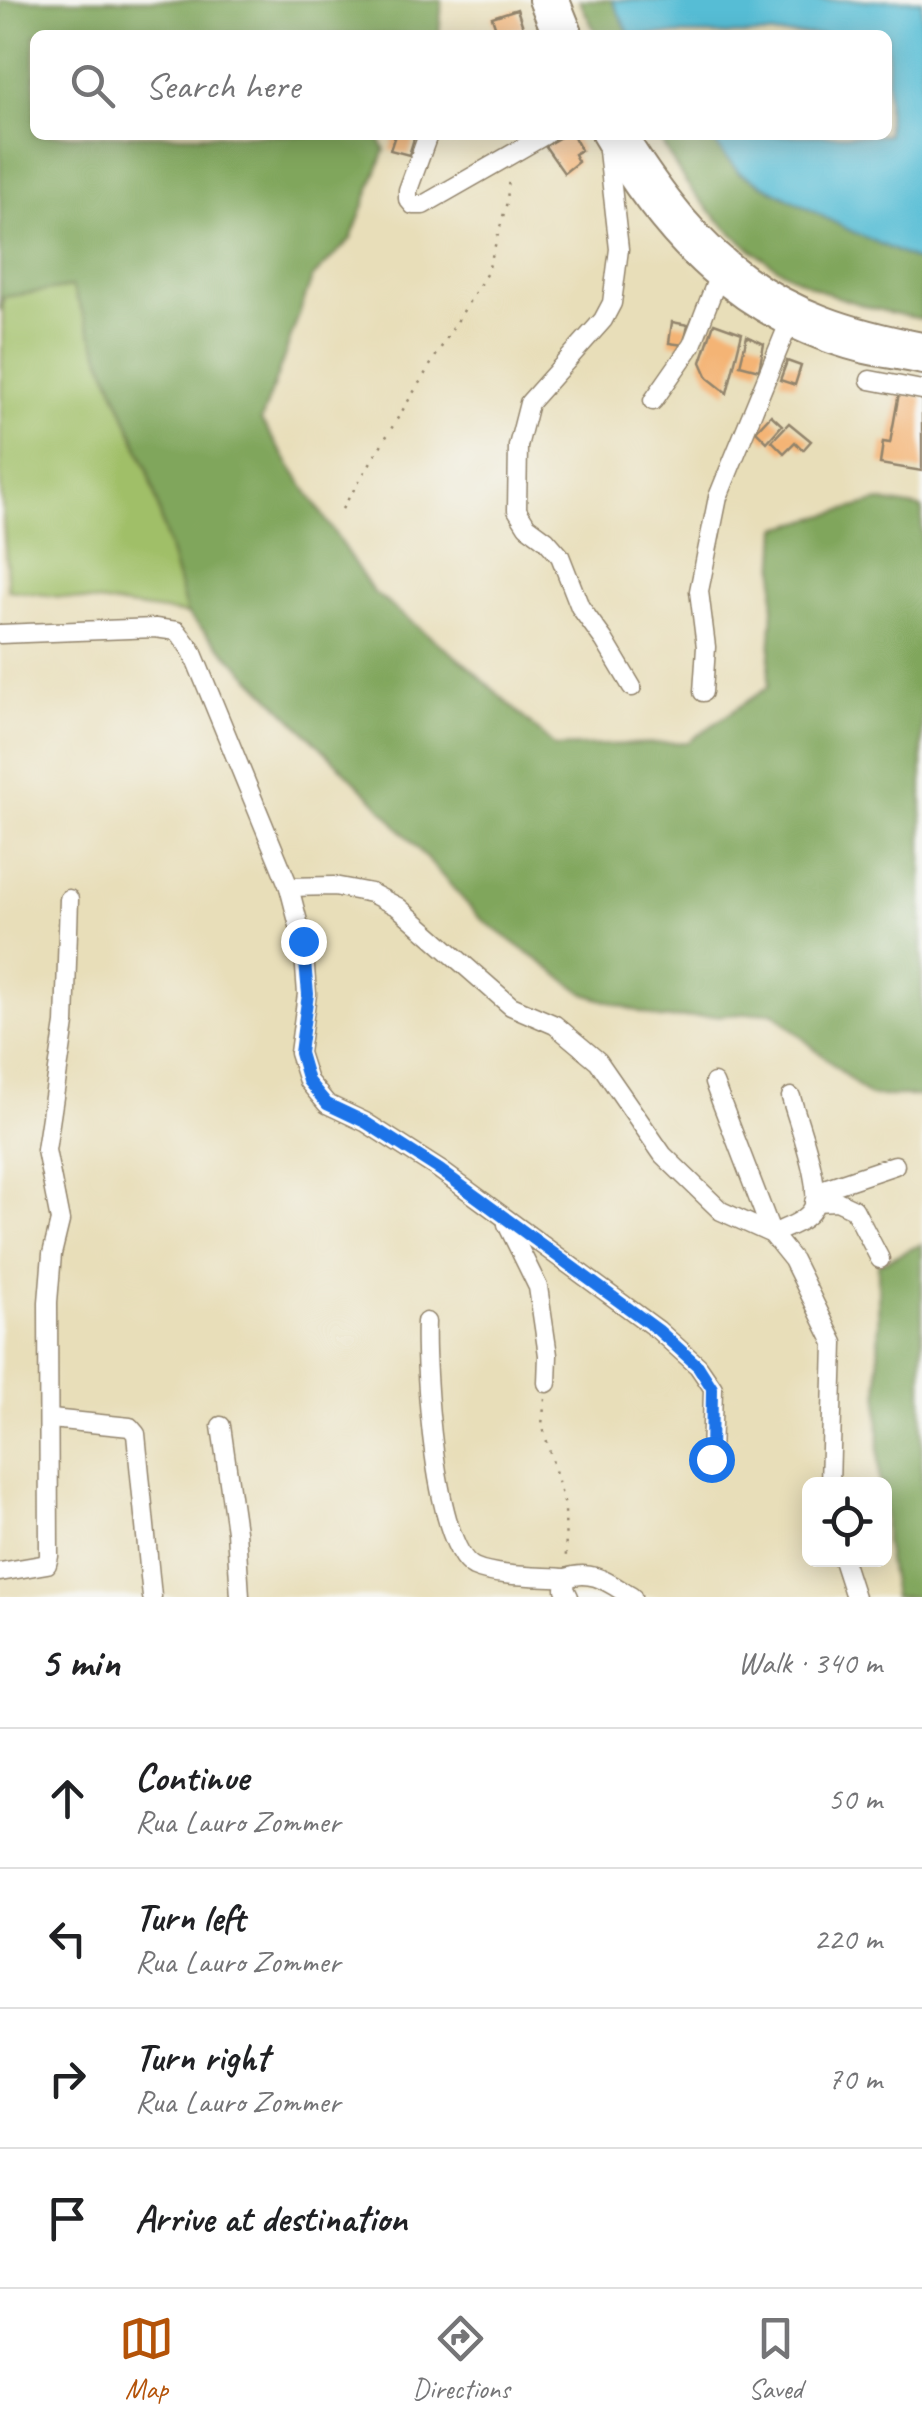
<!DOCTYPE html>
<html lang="en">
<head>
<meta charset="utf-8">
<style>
  :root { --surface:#fff; --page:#f2f2f2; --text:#202124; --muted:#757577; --line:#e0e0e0; --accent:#b45309 }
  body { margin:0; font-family:Caveat,sans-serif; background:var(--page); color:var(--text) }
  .controls { position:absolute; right:30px; bottom:30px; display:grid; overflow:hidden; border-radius:15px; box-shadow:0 5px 25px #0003 }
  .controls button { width:90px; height:90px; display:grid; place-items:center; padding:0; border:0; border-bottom:2px solid var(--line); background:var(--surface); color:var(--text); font:50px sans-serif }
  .stop { position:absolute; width:30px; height:30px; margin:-22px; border:8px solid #1a73e8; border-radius:50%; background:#fff }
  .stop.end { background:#1a73e8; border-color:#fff; box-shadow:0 2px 10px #0008 }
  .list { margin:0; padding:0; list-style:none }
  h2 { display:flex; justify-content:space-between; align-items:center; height:130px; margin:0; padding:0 40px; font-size:42px }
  h2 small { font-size:32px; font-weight:400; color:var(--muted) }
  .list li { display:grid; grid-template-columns:65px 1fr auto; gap:30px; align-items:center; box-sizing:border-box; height:140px; padding:0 40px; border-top:2px solid var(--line) }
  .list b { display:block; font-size:38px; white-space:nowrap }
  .list p { margin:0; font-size:32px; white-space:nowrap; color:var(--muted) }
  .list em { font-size:32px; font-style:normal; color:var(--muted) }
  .icon { flex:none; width:55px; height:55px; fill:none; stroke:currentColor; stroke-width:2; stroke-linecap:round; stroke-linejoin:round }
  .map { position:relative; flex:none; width:922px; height:1597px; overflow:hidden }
  .search { position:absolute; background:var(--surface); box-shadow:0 5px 25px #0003; left:30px; right:30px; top:30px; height:110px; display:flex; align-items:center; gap:25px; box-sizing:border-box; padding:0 35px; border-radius:15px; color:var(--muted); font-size:38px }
  .sheet { height:690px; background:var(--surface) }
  nav { display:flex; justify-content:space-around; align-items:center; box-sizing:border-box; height:140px; border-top:2px solid var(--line); background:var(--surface); font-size:28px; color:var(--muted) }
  nav a { display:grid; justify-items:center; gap:5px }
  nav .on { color:var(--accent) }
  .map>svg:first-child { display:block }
  .green { fill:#a0bf67; stroke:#6e7442; stroke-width:2.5 }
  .forest { fill:#80a65c; stroke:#5e683d; stroke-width:2.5 }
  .water { fill:#57bdd5; stroke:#49747a; stroke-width:2.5 }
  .building { fill:#f4b475 }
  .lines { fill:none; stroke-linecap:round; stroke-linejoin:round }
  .minor-casing { stroke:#92846c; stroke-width:21 }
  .major-casing { stroke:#92846c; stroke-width:26 }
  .path { stroke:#92846c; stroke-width:2.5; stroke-dasharray:2.5 8; stroke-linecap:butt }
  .minor { stroke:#fff; stroke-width:18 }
  .major { stroke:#fff; stroke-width:22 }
  .route { stroke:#1a73e8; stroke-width:12 }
</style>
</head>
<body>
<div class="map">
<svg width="922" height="1597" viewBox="0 0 922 1597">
  <rect width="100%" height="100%" fill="#f6f6f2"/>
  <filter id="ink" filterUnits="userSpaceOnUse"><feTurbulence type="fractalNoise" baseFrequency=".01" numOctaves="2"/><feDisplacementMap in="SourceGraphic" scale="20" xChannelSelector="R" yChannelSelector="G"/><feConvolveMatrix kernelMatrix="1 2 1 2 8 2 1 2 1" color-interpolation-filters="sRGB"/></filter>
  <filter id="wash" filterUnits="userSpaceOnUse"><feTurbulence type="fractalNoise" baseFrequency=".0048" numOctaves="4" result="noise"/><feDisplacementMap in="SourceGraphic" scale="40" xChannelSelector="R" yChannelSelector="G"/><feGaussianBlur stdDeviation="2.25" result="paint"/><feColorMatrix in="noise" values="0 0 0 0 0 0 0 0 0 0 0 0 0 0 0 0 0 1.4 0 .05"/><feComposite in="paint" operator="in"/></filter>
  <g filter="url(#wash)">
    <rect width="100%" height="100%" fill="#e8deb9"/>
    <polygon class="green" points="72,287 148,471 187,614 8,590 0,473 3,297"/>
    <g class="forest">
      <polygon points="0,0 442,0 439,35 35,35 35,135 377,135 385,150 351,239 312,278 261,421 373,592 468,666 555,747 688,742 768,687 778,528 880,501 922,508 922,1096 869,1096 773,1012 662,1019 585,994 480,918 373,799 187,614 148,470 72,287 3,297 0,311"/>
      <polygon points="579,0 612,0 630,35 597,35"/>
      <path d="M657,135H708L739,173L849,230L922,263V319C826,302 759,270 695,194C680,177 669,154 657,135Z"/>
      <polygon points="922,1244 922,1597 894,1597 885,1542 884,1484 879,1484 878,1264"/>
    </g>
    <polygon class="water" points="612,0 922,0 922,263 849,230 739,172 708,135 887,135 887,35 630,35"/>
    <g id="blocks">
      <g class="building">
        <polygon points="517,9 523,27 498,35 492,17"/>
        <polygon points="395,135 415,135 409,155 390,150"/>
        <polygon points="564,135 573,135 581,150 574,154 578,162 564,173 545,146"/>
        <polygon points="672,322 688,325 684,345 669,343"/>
        <polygon points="714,323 742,333 727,393 708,378 701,362"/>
        <polygon points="747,336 764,344 759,370 740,365"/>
        <polygon points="787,361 801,366 795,385 780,380"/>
        <polygon points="899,393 922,397 922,471 880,464 883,442 890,443"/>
        <polygon points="771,415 782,425 767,442 756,431"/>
        <polygon points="789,423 811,441 803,450 795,442 784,453 772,441"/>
      </g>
    </g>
  </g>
  <g filter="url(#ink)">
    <use href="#blocks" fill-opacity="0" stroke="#92846c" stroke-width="2.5"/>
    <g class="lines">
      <defs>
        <g id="minor">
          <polyline points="428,135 408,190 408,199 413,205 423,205 545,135"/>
          <polyline points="607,142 619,249 612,303 603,320 529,403 518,446 517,510 527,526 546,540 560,556 580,607 604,640 632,687"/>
          <polyline points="870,380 922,390"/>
          <polyline points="653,401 692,345 717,280"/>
          <polyline points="0,634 155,628 177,631 192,651 289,887 303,941 307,994 299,1053 308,1081 327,1104 365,1122 440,1170 658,1330 698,1366 713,1388 711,1459"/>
          <polyline points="703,692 706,647 699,591 718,497 789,323"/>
          <polyline points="289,887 334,886 371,893 398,907 511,1006 555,1025 598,1061 663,1155 721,1211 772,1234 793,1260 834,1343 830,1484"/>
          <polyline points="714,1083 772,1234"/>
          <polyline points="815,1192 895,1165"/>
          <polyline points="814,1202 837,1201 854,1209 880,1259"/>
          <polyline points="507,1224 538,1287 548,1355 547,1383"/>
          <path d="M772,1234C785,1228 806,1222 813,1208C823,1187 797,1120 791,1097"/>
          <path d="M426,1322C424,1365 434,1547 474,1567C496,1577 541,1576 566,1578"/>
          <polyline points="51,1419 130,1427 136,1434 152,1597"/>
          <polyline points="221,1426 236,1531 240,1597"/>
          <polyline points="843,1560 855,1597"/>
          <polyline points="0,1572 47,1564 49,1556 48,1302 52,1254 60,1221 46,1150 65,1024 69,899"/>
          <path d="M569,1597L565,1589L566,1578C593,1568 610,1584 632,1597"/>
        </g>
        <g id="major">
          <polyline points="540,0 554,35"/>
          <polyline points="558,0 572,35"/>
          <path d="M603,135C664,240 740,320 861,351C881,356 902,358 922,363"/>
          <path d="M625,135C706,263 770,315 922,344"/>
        </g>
      </defs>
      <use href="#minor" class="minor-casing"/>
      <use href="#major" class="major-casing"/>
      <g class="path">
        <polyline points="342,509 488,271 507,202 509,175"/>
        <polyline points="545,1399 542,1424 565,1506 566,1563"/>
      </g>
      <use href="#minor" class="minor"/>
      <use href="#major" class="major"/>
    </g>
  </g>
  <g class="lines" filter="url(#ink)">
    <polyline class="route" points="303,941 308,994 300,1053 308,1081 327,1104 365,1122 440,1170 658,1330 698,1366 712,1388 711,1459"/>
  </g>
</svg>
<div class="controls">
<button><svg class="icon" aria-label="locate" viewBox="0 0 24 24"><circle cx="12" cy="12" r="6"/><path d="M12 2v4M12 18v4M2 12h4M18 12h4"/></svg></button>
</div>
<div class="stop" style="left:711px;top:1459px"></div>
<div class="stop end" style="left:303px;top:941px"></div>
<div class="search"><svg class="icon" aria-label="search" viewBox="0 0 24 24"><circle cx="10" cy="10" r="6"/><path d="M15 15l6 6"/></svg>Search here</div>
</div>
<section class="sheet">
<h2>5 min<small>Walk · 340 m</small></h2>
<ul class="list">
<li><svg class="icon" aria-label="ahead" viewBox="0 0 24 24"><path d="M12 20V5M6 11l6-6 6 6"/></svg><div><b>Continue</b><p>Rua Lauro Zommer</p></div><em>50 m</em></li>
<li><svg class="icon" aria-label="left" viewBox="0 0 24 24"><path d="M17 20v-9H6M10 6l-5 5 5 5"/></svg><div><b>Turn left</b><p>Rua Lauro Zommer</p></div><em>220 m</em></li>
<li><svg class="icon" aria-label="right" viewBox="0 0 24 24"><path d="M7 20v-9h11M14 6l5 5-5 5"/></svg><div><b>Turn right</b><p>Rua Lauro Zommer</p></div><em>70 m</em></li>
<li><svg class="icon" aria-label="arrive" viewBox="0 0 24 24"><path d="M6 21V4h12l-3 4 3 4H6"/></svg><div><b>Arrive at destination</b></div></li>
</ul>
</section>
<nav>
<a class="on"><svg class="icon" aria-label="map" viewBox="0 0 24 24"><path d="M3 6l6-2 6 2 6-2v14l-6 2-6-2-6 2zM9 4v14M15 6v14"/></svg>Map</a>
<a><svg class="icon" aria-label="directions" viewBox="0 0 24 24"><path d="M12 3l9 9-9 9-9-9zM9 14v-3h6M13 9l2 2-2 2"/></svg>Directions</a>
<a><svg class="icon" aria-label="saved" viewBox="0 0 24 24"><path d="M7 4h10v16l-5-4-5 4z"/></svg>Saved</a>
</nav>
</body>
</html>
